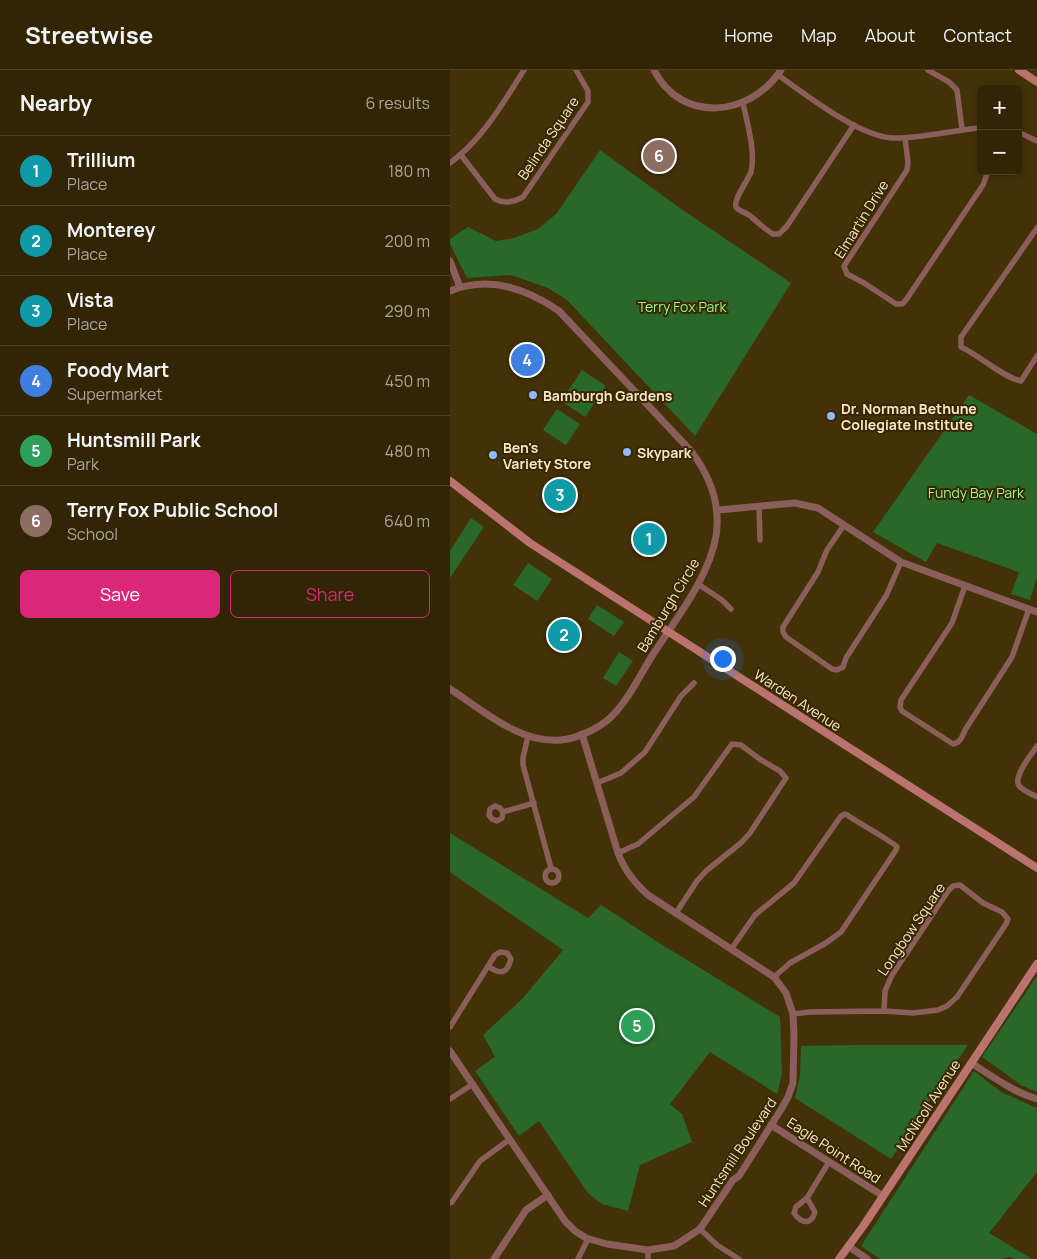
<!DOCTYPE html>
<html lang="en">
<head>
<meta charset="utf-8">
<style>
  :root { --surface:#322506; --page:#3d3114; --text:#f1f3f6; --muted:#a8a59b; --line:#4d4228; --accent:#db2777 }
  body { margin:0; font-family:Manrope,sans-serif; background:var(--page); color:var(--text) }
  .controls { position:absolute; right:15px; top:15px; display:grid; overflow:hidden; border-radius:8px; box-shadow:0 2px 8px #0003 }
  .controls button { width:45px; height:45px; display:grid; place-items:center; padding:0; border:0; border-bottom:1px solid var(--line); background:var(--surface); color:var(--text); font:25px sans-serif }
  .you { position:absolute; left:272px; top:588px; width:18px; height:18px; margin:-12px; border:4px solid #fff; border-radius:50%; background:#1a73e8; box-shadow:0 0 0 8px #1a73e833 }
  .badge { display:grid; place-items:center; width:32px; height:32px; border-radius:50%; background:var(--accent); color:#fff; font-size:16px; font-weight:700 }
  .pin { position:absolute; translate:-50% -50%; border:2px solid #fff; box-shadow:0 1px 5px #0006 }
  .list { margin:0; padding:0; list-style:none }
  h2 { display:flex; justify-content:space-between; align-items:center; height:65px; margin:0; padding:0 20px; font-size:21px }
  h2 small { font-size:16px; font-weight:400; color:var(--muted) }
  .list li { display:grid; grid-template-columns:32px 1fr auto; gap:15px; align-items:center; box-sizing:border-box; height:70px; padding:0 20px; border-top:1px solid var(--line) }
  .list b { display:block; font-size:19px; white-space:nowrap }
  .list p { margin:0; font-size:16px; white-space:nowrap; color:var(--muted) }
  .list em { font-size:16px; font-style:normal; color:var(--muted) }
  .actions { display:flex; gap:10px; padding:15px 20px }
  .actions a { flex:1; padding:11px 0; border:1px solid var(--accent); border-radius:8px; text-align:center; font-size:18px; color:var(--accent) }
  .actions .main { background:var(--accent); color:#fff }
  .map { position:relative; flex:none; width:587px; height:1189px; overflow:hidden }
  header { display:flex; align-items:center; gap:30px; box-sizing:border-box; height:70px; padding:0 25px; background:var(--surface); border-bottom:1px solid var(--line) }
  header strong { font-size:24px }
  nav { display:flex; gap:28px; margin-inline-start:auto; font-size:18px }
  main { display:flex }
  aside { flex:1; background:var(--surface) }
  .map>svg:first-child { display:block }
  .green { fill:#2a682a }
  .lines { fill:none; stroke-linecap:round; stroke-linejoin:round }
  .minor { stroke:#8b5e5b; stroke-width:5.5 }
  .tertiary { stroke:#8b5e5b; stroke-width:7 }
  .secondary { stroke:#bb736f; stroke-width:8 }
  .poi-dot { fill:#93b7fd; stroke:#392700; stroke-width:2 }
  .labels { text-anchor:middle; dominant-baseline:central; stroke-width:4; stroke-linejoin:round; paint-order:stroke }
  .street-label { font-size:14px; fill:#f6e8cd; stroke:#392700 }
  .park-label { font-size:14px; fill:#96f892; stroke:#392700 }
  .poi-label { font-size:14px; font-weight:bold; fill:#f6e8cd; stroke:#392700; text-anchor:start }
</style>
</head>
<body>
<header>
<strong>Streetwise</strong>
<nav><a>Home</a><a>Map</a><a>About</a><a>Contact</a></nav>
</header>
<main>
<aside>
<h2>Nearby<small>6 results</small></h2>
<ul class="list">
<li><span class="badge" style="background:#0f9aa8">1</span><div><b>Trillium</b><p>Place</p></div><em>180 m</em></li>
<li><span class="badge" style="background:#0f9aa8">2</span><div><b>Monterey</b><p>Place</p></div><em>200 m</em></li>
<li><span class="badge" style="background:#0f9aa8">3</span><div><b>Vista</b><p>Place</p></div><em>290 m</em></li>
<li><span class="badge" style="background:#3f7fe0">4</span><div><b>Foody Mart</b><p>Supermarket</p></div><em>450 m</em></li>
<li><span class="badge" style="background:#2e9e5b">5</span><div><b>Huntsmill Park</b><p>Park</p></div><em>480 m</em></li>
<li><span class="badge" style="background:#8d6e63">6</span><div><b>Terry Fox Public School</b><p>School</p></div><em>640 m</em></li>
</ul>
<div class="actions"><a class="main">Save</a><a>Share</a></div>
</aside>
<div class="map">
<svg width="587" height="1189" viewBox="0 0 587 1189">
  <rect width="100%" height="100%" fill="#433108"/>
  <g class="green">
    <polygon points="150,80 234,141 341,213 245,366 117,230 98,218 61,205 17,208 0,174 0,169 18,157 46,171 64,168 88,159 107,143"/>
    <polygon points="132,300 156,316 135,347 111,331"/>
    <polygon points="519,325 587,364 587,507 580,530 561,524 569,502 487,473 476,492 423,462"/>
    <polygon points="107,339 130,354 116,375 93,360"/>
    <polygon points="21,448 34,457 0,508 0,481"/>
    <polygon points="78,493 102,509 87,531 63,515"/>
    <polygon points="147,535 174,552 164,566 138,549"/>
    <polygon points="169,582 183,591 166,616 153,608"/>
    <polygon points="0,763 138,848 151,835 211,874 330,947 332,1004 327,1024 260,982 220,1034 232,1044 242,1072 190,1095 178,1141 152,1134 138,1123 89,1051 69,1066 25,1001 45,987 33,965 73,928 113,880 0,802"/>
    <polygon points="587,906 587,1022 571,1015 532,987"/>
    <polygon points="408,975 518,975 441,1089 345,1028 350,1006 351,976"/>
    <polygon points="524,1001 551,1022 587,1038 587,1102 539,1163 582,1189 564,1189 560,1187 551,1189 430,1189 411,1176"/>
  </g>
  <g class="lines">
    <g class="minor">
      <polyline points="478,0 499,12 507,20 512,59"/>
      <path d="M328,5C358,26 407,65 442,68C469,69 503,60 531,58"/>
      <path d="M293,33C297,52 306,83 301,102C298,110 283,130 286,137C288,141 295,142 299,145C307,151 314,159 323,164H329L337,156L404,55"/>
      <polyline points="568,62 587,71"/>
      <polyline points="455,68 458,92 457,100 394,196 397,204 414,213 446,234 452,234 456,230 533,115 538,101"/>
      <path d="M11,85L45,129C54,134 64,132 73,127L138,32V21L126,0"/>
      <path d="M0,93C33,69 53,33 74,0"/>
      <path d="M587,158L511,267V277C529,285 554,308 571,311L587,286"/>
      <polyline points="309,436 310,470"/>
      <polyline points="394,455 377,480 368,502 333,557 333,562 336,567 382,599 387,600 393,597 396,588 436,526 451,492"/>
      <polyline points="248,514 272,530 281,539"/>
      <path d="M515,516L502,553L451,630L450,637L452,641L503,674C510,673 512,667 515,660L562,587L579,539"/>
      <polyline points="78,666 73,688 73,695 101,798"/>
      <path d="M587,676C582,684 561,708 570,717C574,721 582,724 587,727"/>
      <polyline points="147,713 171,703 195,682 231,626 244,613"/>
      <polyline points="53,742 50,738 45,736 40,739 39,745 42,749 47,751 52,748 53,742 84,733"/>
      <polyline points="168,783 188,774 244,727 282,674 291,675 311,690 330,701 336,708 334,711 300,763 292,772 256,801 247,811 226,843"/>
      <circle cx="102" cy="806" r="7"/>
      <path d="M282,878L305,845L344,813L391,746L395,744L397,745C404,750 445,773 447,777L446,780L391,862L376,873L340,893L324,907"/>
      <polyline points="343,944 360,942 434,941 463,943 488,940 497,936 507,927 556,854 558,849 552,842 533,833 510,815 503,816 498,821 442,905 435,921 434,941"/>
      <path d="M0,957L45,885L50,882L57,883L61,889C57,904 50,905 38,896"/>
      <polyline points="0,1029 23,1014"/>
      <path d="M357,1128L365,1142C361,1156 351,1153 344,1143L346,1137L357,1128L379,1092"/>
      <polyline points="0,1133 2,1132 30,1091 60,1069"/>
      <polyline points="250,1159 267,1175 289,1189"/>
      <polyline points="128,1189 138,1169"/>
      <polyline points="198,1189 198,1180"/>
    </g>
    <g class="tertiary">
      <path d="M204,0C231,54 300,47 331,0"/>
      <polyline points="0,191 10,217"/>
      <path d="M0,221C39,205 77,219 109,241L241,381C260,406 271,434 266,466C259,508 225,550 202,586C190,605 179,629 162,646C150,658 129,668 111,670C70,674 33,640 0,619"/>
      <polyline points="268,440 345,433 368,438 451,492 587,542"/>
      <path d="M0,981L115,1151L125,1161L136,1168L157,1174L198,1180L224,1176L250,1159L283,1110L289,1106L332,1038L338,1027L343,1013L344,965L343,944L336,923L324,907L198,825C184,812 175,801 168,783L132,664"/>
      <path d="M521,993C542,1006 563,1022 587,1029"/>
      <polyline points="321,1055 433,1126"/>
      <polyline points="398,1176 417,1189"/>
      <polyline points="44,1189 76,1140 98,1125"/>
    </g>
    <g class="secondary">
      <polyline points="569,0 587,12"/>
      <polyline points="0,411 80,473 587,798"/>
      <polyline points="389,1189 414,1155 587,894"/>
    </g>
  </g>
  <g class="poi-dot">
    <circle cx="83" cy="325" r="5"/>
    <circle cx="381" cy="346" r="5"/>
    <circle cx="177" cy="382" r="5"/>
    <circle cx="43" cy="385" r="5"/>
  </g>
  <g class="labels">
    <g class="street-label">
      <text transform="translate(98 68) rotate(-56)">Belinda Square</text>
      <text transform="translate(411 149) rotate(-58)">Elmartin Drive</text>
      <text transform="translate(218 535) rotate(-59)">Bamburgh Circle</text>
      <text transform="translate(348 630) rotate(33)">Warden Avenue</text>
      <text transform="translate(461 859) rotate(-56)">Longbow Square</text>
      <text transform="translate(478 1035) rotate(-57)">McNicoll Avenue</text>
      <text transform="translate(384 1080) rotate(33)">Eagle Point Road</text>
      <text transform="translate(287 1082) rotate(-56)">Huntsmill Boulevard</text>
    </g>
    <g class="park-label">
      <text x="232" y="236">Terry Fox Park</text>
      <text x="526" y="422">Fundy Bay Park</text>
    </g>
    <g class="poi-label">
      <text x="93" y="325">Bamburgh Gardens</text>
      <text x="391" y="338">Dr. Norman Bethune<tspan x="391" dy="16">Collegiate Institute</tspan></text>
      <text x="53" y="377">Ben's<tspan x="53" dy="16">Variety Store</tspan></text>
      <text x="187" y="382">Skypark</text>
    </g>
  </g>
</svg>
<div class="controls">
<button>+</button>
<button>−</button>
</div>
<div class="you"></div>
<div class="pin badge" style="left:199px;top:469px;background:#0f9aa8">1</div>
<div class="pin badge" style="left:114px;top:565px;background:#0f9aa8">2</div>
<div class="pin badge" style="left:110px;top:425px;background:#0f9aa8">3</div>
<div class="pin badge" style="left:77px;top:290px;background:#3f7fe0">4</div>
<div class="pin badge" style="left:187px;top:956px;background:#2e9e5b">5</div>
<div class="pin badge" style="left:209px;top:86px;background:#8d6e63">6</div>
</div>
</main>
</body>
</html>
